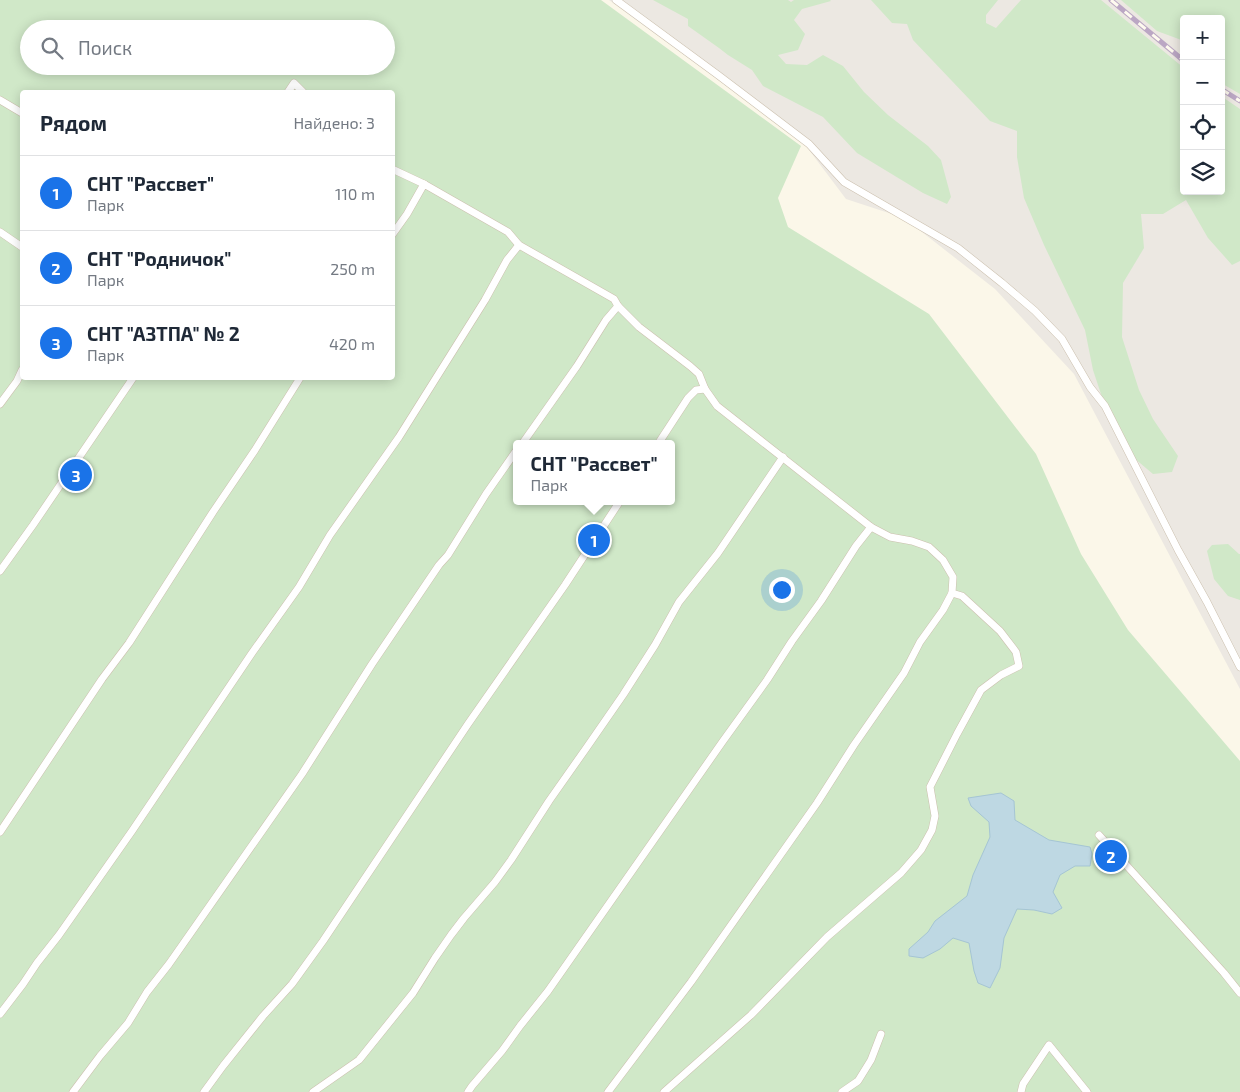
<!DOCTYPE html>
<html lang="ru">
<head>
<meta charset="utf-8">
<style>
  :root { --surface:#fff; --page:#f6f6f7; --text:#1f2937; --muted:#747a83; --line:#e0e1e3; --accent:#1a73e8 }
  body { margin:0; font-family:"Exo 2",sans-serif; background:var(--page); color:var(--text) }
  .controls { position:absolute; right:15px; top:15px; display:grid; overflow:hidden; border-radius:5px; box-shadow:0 2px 12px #0003 }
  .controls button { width:45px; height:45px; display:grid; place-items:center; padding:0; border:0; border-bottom:1px solid var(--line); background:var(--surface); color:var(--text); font:25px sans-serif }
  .you { position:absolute; left:781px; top:589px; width:18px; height:18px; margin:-12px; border:4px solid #fff; border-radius:50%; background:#1a73e8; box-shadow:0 0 0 8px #1a73e833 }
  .badge { display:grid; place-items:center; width:32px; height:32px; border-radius:50%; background:var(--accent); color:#fff; font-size:16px; font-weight:700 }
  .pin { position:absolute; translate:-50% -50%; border:2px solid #fff; box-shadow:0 1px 5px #0006 }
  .popup { position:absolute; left:513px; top:440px; width:162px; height:65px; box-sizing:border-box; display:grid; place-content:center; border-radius:5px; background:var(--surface); filter:drop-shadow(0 1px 4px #0005); font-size:16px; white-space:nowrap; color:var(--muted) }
  .popup b { font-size:19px; color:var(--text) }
  .popup::after { content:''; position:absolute; left:50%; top:100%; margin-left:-10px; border:10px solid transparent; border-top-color:var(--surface) }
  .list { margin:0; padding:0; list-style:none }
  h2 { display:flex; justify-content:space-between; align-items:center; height:65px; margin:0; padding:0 20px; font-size:21px }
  h2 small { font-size:16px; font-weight:400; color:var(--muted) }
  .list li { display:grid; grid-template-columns:32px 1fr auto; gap:15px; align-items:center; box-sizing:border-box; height:75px; padding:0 20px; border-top:1px solid var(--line) }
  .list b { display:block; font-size:19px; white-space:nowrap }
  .list p { margin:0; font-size:16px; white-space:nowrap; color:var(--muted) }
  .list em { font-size:16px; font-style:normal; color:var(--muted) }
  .icon { flex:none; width:28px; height:28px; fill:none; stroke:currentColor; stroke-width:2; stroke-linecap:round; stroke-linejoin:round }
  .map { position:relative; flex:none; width:1240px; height:1092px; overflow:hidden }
  .search { position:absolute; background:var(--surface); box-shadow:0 2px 12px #0003; left:20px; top:20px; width:375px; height:55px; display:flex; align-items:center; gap:12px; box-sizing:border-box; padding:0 18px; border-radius:28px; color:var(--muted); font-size:19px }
  .panel { position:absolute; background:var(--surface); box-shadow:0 2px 12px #0003; left:20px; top:90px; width:375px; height:290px; border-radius:5px }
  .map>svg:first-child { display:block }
  .industrial { fill:#ece8e2; fill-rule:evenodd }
  .green { fill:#d0e8c8; fill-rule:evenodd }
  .water { fill:#bed8e3; stroke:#a5c5d4 }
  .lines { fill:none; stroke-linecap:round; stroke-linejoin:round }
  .service-casing { stroke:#ccc0af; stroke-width:8 }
  .service { stroke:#fff; stroke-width:7 }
  .rail-casing { stroke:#bba7c4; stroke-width:5 }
  .rail { stroke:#fefaef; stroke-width:3; stroke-dasharray:9; stroke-linecap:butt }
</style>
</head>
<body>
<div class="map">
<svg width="1240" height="1092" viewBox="0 0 1240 1092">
  <rect width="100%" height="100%" fill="#fbf7e9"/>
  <path class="industrial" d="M609,0H1240V689L1074,374L995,289L904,218L846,199L803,142ZM1184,19H1221V191H1184Z"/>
  <g class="green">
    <path d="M0,0H601L801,146L778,198L788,227L929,314L1036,454L1081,554L1128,630L1240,761V1092H0ZM29,29H386V66H29ZM22,92H392V378H22ZM516,444H672V501H516Z"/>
    <polygon points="653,0 788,0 791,2 794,0 830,0 831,1 802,9 794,20 805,34 798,50 778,55 786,64 807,65 823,55 843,66 864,92 888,115 928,146 941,160 951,197 947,204 923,193 857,153 823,117 763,86 752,70 728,55 719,48 688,26 688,19"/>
    <polygon points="871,0 998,0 986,15 986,23 996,28 1021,0 1101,0 1184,68 1184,191 1221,191 1221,96 1240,109 1240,261 1232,265 1208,238 1186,200 1163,214 1141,214 1144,248 1123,283 1122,337 1139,390 1153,419 1178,456 1172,472 1153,474 1134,458 1105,406 1093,370 1085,330 1044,245 1024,198 1017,157 1017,131 990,121 913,40 907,24 892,23"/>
    <polygon points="1121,0 1240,0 1240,94 1221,83 1221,19 1184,19 1184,41 1157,31"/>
    <polygon points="1228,544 1239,554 1240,554 1240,600 1228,596 1214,579 1207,551 1212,545"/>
  </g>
  <polygon class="water" points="1001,793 1014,801 1015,820 1049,840 1090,847 1092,854 1090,866 1075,866 1060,875 1053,892 1062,908 1052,914 1034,910 1017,909 1004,938 1000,968 990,988 978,983 974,971 969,943 953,938 940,949 923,958 909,956 909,949 928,932 935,921 967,896 973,875 990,837 989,822 971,806 968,798"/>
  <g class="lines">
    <defs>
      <g id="service">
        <polyline points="616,0 718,75 809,144 844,182 958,248 1002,283 1035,311 1062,339 1090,387 1105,406 1178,550 1207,602 1240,667"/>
        <polyline points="288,92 294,83 303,92"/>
        <polyline points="0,100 22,113"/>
        <polyline points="392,169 424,184"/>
        <polyline points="0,232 22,247"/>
        <polyline points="392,235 407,214 424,184 508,232 519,245 614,299 618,306 639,327 690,366 699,374 705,389 717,406 871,527 890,537 912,541 929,547 943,560 953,577 952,593 962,596 1000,631 1016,652 1019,666 1001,675 981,690 957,734 930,787 935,816 932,830 921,850 901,873 827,937 751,1015 664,1092"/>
        <polyline points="0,404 17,381 22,370"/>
        <polyline points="522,444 577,366 606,320 618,306"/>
        <polyline points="658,444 688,398 696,390 705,389"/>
        <polyline points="0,571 33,525 133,378"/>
        <polyline points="0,832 102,679 129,643 213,512 255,450 300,378"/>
        <polyline points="1099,835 1224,973 1240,993"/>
        <polyline points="0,1014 23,984 37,963 59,935 132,831 252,653 299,587 330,535 399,437 485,300 507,260 519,245"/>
        <polyline points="73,1092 100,1056 128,1023 147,992 169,964 302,774 372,664 439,565 448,555 486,494 516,451"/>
        <polyline points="204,1092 223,1066 263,1016 292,984 323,941 468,724 565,585 620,501"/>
        <polyline points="313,1092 359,1060 413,993 435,958 451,935 464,918 495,882 511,860 549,801 587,747 623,695 655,645 679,602 718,553 783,457"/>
        <polyline points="468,1092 472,1086 502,1051 520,1026 548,991 723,741 767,680 792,641 821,601 856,546 871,527"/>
        <polyline points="608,1092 691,982 817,803 854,745 904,673 920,642 943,610 952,593"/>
        <polyline points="842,1092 858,1081 871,1060 881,1034"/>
        <polyline points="1021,1092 1023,1084 1049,1045 1087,1092"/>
      </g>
    </defs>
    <use href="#service" class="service-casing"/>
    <use href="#service" class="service"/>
    <defs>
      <g id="rail">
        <polyline points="1111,0 1184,61"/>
        <polyline points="1221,89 1240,101"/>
      </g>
    </defs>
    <use href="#rail" class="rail-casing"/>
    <use href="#rail" class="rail"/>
  </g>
</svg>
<div class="controls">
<button>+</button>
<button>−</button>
<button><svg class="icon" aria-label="locate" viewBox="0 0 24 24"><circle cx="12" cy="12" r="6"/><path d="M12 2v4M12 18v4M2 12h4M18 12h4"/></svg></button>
<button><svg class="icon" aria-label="layers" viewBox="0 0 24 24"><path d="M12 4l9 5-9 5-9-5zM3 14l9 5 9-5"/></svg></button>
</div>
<div class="you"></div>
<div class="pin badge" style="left:594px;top:540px">1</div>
<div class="popup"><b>СНТ &quot;Рассвет&quot;</b>Парк</div>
<div class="pin badge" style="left:1111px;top:856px">2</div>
<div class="pin badge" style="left:76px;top:475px">3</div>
<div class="search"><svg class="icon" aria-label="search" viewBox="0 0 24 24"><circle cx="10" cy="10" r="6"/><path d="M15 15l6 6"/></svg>Поиск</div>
<section class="panel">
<h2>Рядом<small>Найдено: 3</small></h2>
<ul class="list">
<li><span class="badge">1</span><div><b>СНТ &quot;Рассвет&quot;</b><p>Парк</p></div><em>110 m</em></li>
<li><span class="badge">2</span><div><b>СНТ &quot;Родничок&quot;</b><p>Парк</p></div><em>250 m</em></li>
<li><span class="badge">3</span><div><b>СНТ &quot;АЗТПА&quot; № 2</b><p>Парк</p></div><em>420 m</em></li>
</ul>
</section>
</div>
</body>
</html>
